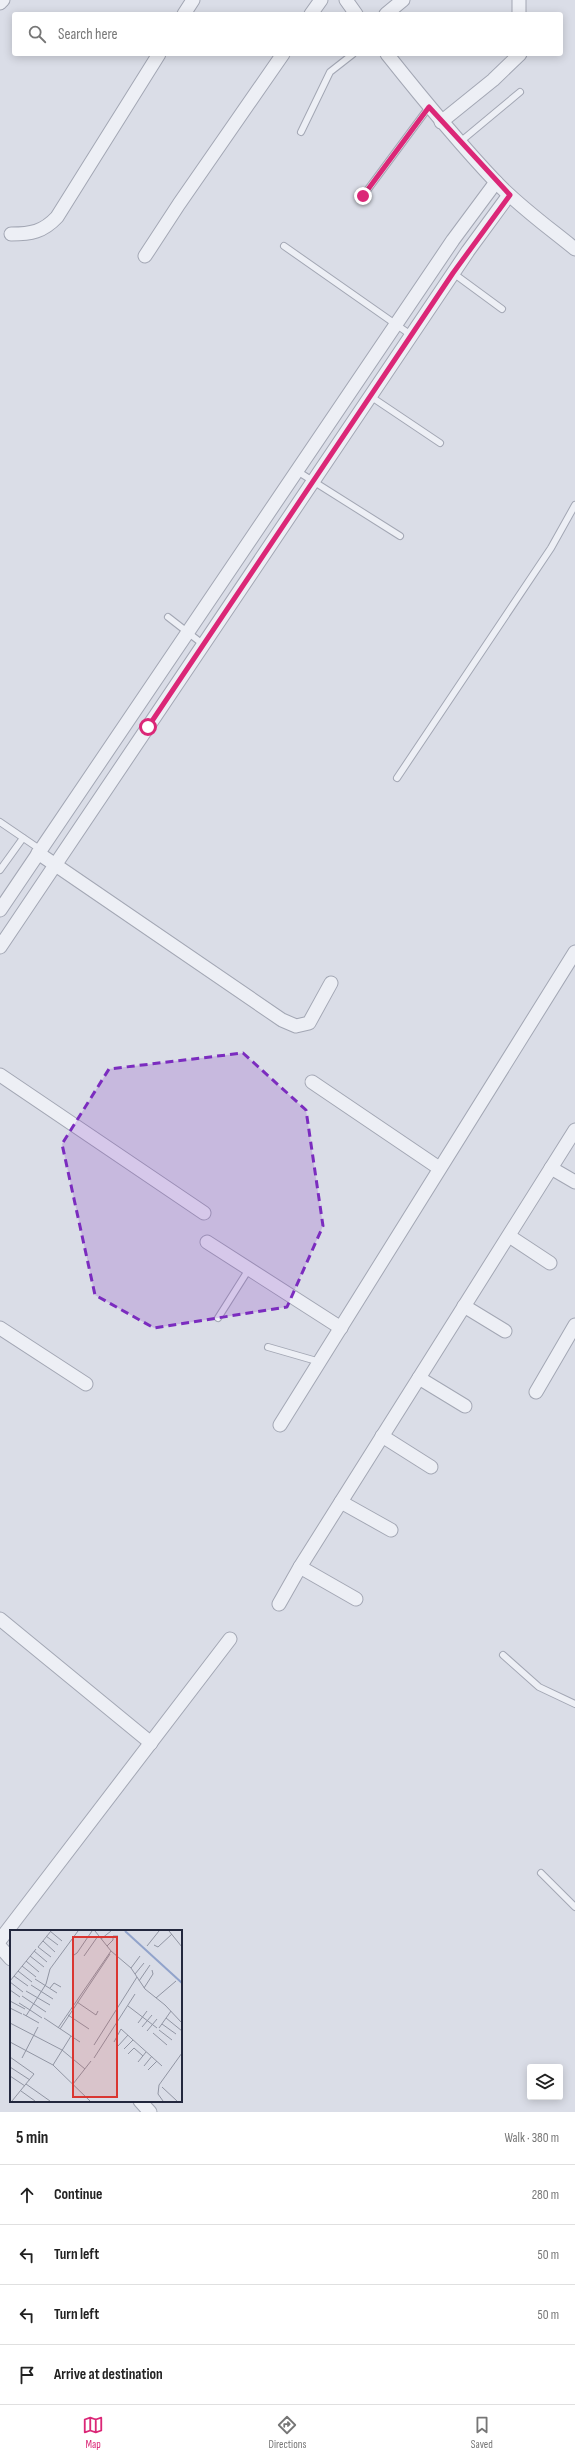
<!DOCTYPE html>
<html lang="en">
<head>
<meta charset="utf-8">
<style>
  :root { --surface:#fff; --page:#f6f6f6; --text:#222; --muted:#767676; --line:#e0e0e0; --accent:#db2777 }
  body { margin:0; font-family:"Sofia Sans Condensed",sans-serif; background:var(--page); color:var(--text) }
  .controls { position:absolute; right:12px; bottom:12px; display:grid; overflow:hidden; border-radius:4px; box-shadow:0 2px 10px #0003 }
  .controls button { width:36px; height:36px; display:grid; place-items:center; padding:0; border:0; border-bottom:1px solid var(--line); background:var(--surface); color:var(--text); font:20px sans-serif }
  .stop { position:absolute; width:12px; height:12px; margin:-9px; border:3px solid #db2777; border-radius:50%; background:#fff }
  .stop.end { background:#db2777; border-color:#fff; box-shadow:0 1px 4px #0008 }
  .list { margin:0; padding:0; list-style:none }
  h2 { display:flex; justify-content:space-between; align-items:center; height:52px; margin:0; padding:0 16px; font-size:17px }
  h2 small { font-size:13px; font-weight:400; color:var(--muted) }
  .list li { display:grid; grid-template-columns:26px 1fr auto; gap:12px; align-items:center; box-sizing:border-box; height:60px; padding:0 16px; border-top:1px solid var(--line) }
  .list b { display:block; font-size:15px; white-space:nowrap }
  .list em { font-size:13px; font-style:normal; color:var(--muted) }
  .icon { flex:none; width:22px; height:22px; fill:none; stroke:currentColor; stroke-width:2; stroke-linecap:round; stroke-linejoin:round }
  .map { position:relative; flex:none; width:575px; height:2112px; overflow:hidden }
  .search { position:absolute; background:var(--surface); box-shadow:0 2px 10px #0003; left:12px; right:12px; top:12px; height:44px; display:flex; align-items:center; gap:10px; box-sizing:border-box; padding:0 14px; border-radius:4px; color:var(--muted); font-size:15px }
  .sheet { height:292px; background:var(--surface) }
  nav { display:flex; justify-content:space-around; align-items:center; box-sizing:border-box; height:56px; border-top:1px solid var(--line); background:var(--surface); font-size:11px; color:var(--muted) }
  nav a { display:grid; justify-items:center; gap:2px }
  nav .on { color:var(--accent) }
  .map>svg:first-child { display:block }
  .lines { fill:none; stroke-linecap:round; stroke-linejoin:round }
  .service-casing { stroke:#a3a7b4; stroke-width:8 }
  .minor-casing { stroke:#a3a7b4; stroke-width:15 }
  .service { stroke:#edeff5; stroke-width:6 }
  .minor { stroke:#edeff5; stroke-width:13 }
  .route { stroke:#db2777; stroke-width:5 }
  .marked { fill:#7b2cbf; fill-opacity:0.2; stroke:#7b2cbf; stroke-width:3; stroke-dasharray:8 5; stroke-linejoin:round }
  .inset-river { fill:none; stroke:#91a3cb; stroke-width:2 }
  .inset-road { fill:none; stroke:#9195a3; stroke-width:1 }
  .view { fill:#da3631; fill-opacity:0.15; stroke:#da3631; stroke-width:2 }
  .inset-edge { fill:none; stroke:#23283e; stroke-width:2 }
</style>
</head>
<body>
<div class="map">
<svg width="575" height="2112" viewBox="0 0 575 2112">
  <rect width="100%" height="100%" fill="#dadde7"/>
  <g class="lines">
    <defs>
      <g id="service">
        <polyline points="301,132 330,72 353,54"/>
        <polyline points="460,142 520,92"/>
        <polyline points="363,196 429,107"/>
        <polyline points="284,246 411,335"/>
        <polyline points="453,273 502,309"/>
        <polyline points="370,396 440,443"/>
        <polyline points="297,471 400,536"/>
        <polyline points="168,617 204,645"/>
        <polyline points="397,778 551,548 575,505"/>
        <polyline points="0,822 41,850"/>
        <polyline points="0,870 23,838"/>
        <polyline points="218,1318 249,1269"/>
        <polyline points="268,1347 320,1362"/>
        <polyline points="503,1655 539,1687 575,1704"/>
        <polyline points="541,1873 575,1907"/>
      </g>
      <g id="minor">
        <polyline points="346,0 356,14"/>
        <polyline points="0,3 3,0"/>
        <polyline points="184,14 193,0"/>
        <polyline points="311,14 321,0"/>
        <polyline points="386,14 403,0"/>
        <polyline points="519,14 519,0"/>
        <path d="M387,54C422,98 457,141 496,182C520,207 548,227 575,249"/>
        <polyline points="441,122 493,80 520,54"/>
        <path d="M11,234C31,234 43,232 57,217L159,54"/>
        <polyline points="145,256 179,204 283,54"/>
        <polyline points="38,853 282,1020 296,1026 309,1023 331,983"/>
        <polyline points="0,910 453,240 496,182"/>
        <polyline points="0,947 468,251 509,195"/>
        <polyline points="0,1075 204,1213"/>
        <polyline points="312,1082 439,1168"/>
        <polyline points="551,1168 575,1182"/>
        <polyline points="509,1236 550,1263"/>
        <polyline points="207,1242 341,1328"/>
        <polyline points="464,1306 505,1331"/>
        <polyline points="0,1328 86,1384"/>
        <polyline points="419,1378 465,1406"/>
        <polyline points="536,1392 575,1325"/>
        <polyline points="280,1425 575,952"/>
        <polyline points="382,1436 431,1467"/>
        <polyline points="341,1502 391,1530"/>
        <polyline points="300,1567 356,1599"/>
        <polyline points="279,1604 300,1567 575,1130"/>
        <polyline points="0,1619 151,1743"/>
        <polyline points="0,1940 230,1639"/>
        <polyline points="0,1947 11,1959"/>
        <polyline points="140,2101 150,2112"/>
      </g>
    </defs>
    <use href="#service" class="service-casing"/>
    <use href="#minor" class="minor-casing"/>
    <use href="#service" class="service"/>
    <use href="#minor" class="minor"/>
  </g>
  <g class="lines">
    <polyline class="route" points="148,727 453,273 510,195 429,107 363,196"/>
  </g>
  <path class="marked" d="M243,1053L306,1110L323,1226L287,1307L154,1328L95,1295L62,1144L109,1069Z"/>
  <g transform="translate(10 1930)">
    <rect width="172" height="172" fill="#dadde7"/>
    <path class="inset-river" d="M115,1L172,53"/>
    <path class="inset-road" d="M40,1L52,11M85,1L101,21L121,38L135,59L155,75L172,93M159,1L172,17M36,6L48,15M91,9L101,1M33,11L45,22M144,15L148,17L162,4M97,16L103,10V6H108M137,16L149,1M28,17L41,1M28,17L41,27M24,21L37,32M64,25L67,23L82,1M20,26L34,37M74,26L88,6M16,31L29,42M12,36L26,47M121,38L130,26M8,41L22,52M125,44L134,33M4,46L18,56M25,49L47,63M0,51L26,19M129,51L140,35M0,52L13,62M21,55L43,69M40,58L44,53L51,57M134,58L143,44L142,40M0,60L10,67M16,61L40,75M12,66L36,82M146,68L166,51M0,71L15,79M67,72L86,85L88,81M9,73L20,80M118,76L147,98M0,78L12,84M20,80L32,88M13,84L29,93M58,85L79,99M16,86L36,54L40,39L68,1M34,88L70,112M156,88L172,101M0,93L52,120L75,139M128,93L137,81M152,94L166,104M132,97L142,85M48,98L101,21M149,98L161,81M50,99L100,24M149,100L162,110M137,101L147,89M143,103L157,115M0,112L43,135L80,171M104,112L111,99L152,136M84,115L127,47M108,116L118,105M114,119L123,110M118,124L124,118L133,126M0,127L24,144L2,171M12,128L28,97M84,128L125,64M128,132L136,122M43,135L61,106M134,136L142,126M0,137L20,150M138,140L147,131M0,146L15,156M16,154L40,171M63,154L81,131M152,157L167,171M11,161L25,171M153,171L148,164L149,155L172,123"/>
    <path class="view" d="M63,7H107V167H63Z"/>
    <rect width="172" height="172" class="inset-edge"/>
  </g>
</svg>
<div class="controls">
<button><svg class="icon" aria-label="layers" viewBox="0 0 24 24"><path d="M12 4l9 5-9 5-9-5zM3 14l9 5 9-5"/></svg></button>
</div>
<div class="stop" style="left:148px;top:727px"></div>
<div class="stop end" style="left:363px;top:196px"></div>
<div class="search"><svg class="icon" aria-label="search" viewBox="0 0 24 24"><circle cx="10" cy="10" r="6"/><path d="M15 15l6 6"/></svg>Search here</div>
</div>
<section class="sheet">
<h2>5 min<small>Walk · 380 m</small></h2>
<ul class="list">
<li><svg class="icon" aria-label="ahead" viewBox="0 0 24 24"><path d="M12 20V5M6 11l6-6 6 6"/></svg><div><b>Continue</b></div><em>280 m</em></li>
<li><svg class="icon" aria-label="left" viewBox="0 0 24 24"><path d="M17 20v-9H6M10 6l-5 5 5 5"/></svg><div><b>Turn left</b></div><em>50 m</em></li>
<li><svg class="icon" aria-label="left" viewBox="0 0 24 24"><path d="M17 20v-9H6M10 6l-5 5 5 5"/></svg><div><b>Turn left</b></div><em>50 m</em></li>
<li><svg class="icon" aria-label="arrive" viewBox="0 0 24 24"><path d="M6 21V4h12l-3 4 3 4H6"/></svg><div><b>Arrive at destination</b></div></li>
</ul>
</section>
<nav>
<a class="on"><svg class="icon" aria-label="map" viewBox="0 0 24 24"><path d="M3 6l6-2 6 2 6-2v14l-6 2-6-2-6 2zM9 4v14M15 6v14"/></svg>Map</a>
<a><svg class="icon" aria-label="directions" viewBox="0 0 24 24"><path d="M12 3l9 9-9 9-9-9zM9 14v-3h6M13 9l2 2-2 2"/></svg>Directions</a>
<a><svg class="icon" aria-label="saved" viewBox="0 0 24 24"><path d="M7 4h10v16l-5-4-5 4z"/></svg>Saved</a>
</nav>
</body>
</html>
